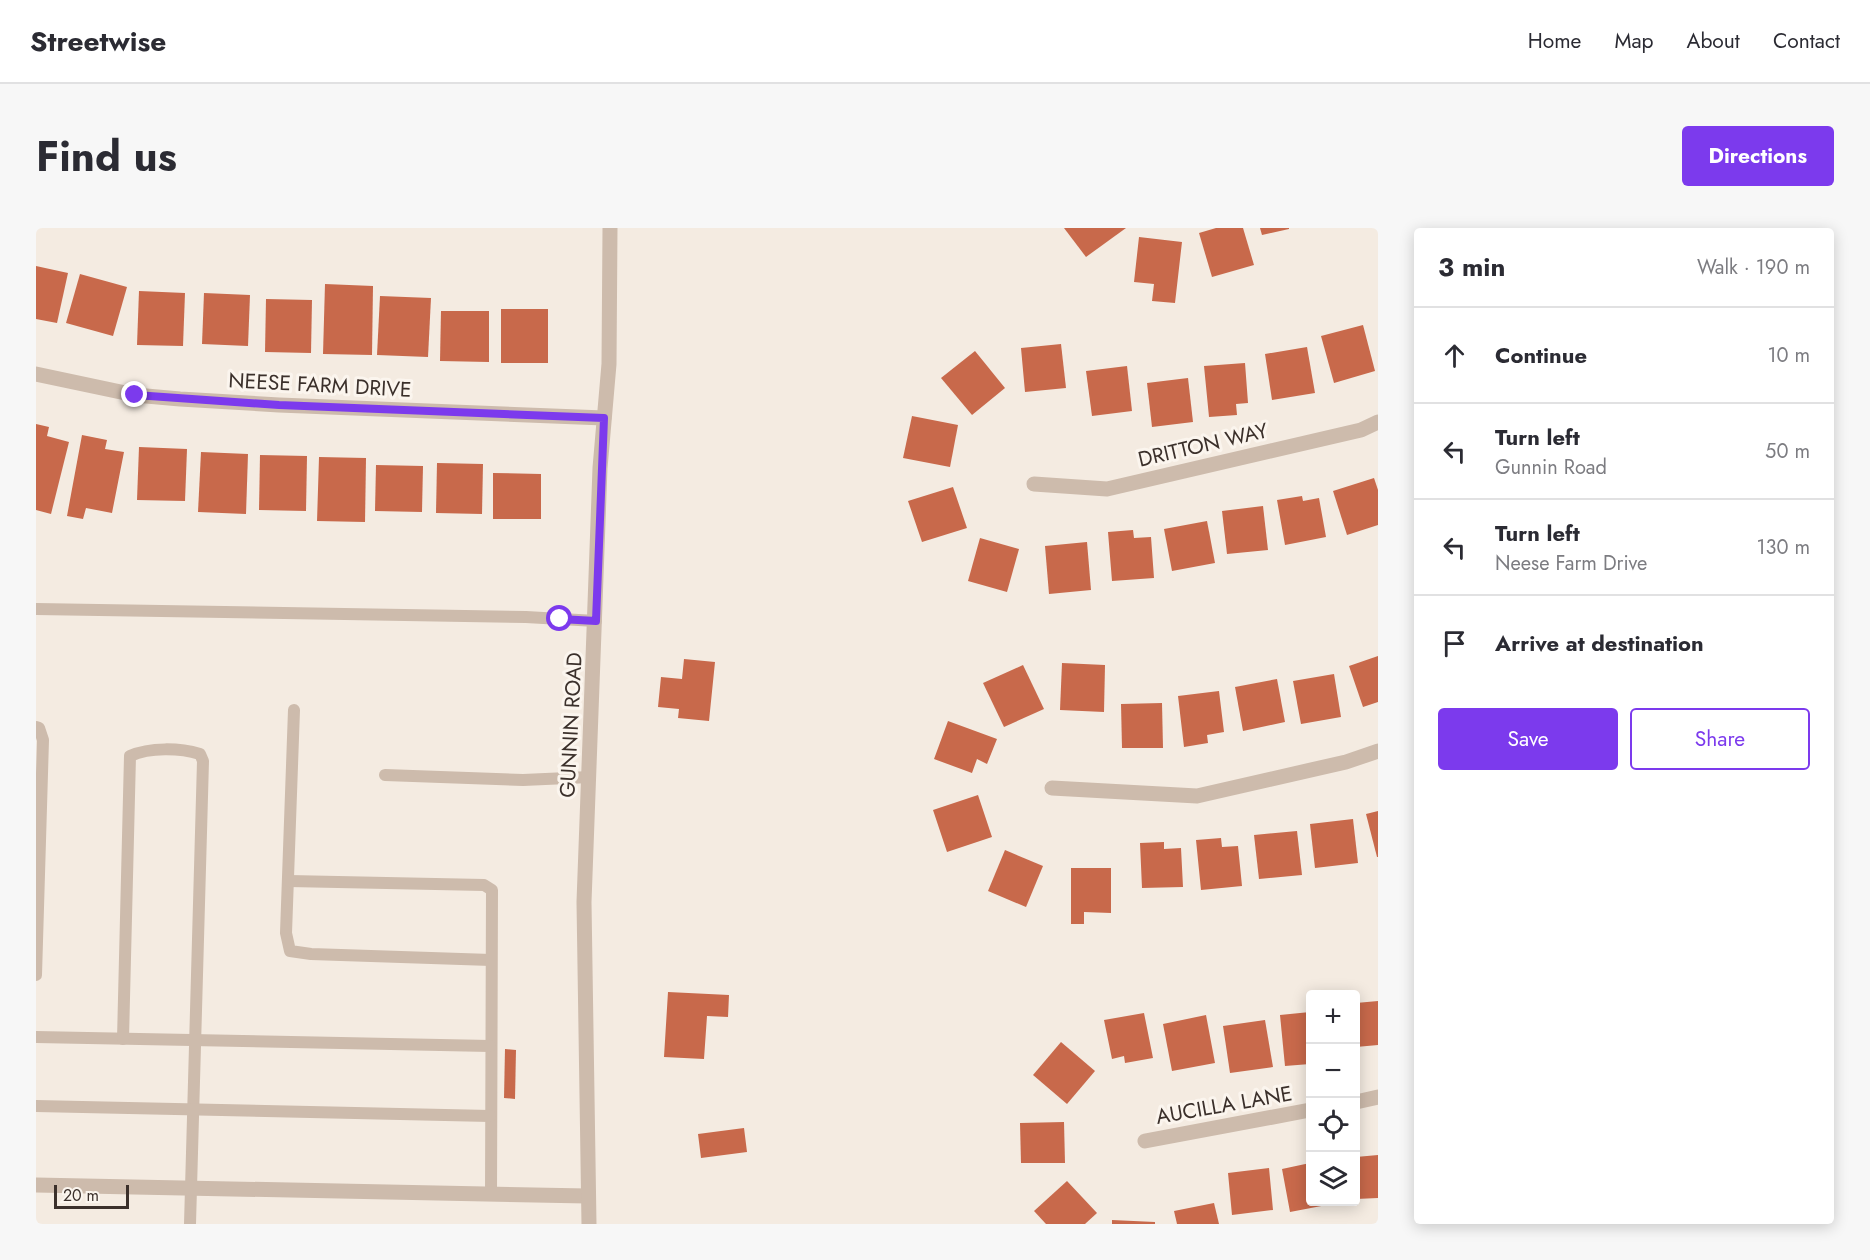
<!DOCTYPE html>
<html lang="en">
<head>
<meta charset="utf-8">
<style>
  :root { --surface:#fff; --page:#f7f7f7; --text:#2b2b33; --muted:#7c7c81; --line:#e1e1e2; --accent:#7c3aed }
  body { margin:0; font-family:Jost,sans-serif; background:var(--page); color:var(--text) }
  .controls { position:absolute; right:18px; bottom:18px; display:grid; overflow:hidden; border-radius:6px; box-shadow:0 3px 15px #0003 }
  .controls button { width:54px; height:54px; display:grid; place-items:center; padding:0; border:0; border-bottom:2px solid var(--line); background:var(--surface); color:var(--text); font:30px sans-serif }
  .scale { position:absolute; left:18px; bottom:15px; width:75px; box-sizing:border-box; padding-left:6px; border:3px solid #3b302b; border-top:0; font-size:16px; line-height:21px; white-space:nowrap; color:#3b302b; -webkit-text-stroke:4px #fbf5ee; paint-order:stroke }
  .stop { position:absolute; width:18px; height:18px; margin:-14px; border:4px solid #7c3aed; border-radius:50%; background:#fff }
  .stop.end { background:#7c3aed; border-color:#fff; box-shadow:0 2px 6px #0008 }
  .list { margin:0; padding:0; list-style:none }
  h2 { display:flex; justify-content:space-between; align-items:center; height:78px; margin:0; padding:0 24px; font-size:26px }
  h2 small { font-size:20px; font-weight:400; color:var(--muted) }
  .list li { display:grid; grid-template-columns:39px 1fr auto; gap:18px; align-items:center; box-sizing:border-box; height:96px; padding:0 24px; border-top:2px solid var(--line) }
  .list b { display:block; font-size:22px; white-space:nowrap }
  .list p { margin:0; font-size:20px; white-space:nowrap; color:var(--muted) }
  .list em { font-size:20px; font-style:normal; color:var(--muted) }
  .actions { display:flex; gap:12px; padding:18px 24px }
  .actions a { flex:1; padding:14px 0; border:2px solid var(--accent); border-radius:6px; text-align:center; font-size:21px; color:var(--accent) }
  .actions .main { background:var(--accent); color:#fff }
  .icon { flex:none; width:33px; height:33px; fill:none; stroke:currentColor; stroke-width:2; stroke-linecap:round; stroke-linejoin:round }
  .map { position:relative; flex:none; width:1342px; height:996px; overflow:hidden; border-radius:6px }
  header { display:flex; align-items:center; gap:36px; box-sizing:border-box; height:84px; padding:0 30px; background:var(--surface); border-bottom:2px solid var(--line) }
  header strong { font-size:28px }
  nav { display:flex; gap:33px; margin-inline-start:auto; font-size:21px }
  .intro { display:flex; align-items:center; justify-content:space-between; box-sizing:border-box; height:144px; padding:0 36px }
  h1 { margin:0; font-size:42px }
  .button { padding:15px 27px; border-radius:6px; background:var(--accent); color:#fff; font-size:21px; font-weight:700 }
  main { display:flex; gap:36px; padding:0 36px }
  aside { flex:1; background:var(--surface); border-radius:6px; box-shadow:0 3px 15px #0003 }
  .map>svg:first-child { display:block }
  .building { fill:#c8694b }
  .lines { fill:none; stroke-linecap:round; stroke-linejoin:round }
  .service { stroke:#cdbbac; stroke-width:12 }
  .minor { stroke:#cdbbac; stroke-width:15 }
  .route { stroke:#7c3aed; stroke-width:8 }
  .labels { text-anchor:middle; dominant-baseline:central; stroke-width:6; stroke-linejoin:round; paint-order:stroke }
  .street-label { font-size:21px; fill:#3b302b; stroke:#fbf5ee }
</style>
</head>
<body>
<header>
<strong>Streetwise</strong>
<nav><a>Home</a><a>Map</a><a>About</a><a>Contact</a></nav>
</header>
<div class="intro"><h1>Find us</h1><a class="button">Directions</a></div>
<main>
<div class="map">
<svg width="1342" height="996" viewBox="0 0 1342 996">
  <rect width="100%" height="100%" fill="#f4ebe1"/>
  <g class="building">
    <polygon points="1028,0 1090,0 1050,29"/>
    <polygon points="1180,0 1207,0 1218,37 1176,49 1163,5"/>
    <polygon points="1224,0 1253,0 1253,1 1226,7"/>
    <polygon points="1103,9 1146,14 1139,75 1116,73 1118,56 1098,54"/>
    <polygon points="0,38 32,45 21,95 0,91"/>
    <polygon points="44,46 91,59 77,108 30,95"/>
    <polygon points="289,56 337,58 336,127 287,126"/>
    <polygon points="103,63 149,65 147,118 101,117"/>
    <polygon points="168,65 214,67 212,118 166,116"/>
    <polygon points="344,68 395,70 392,129 341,127"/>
    <polygon points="230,71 276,72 275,125 229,124"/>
    <rect x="465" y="81" width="47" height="54"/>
    <polygon points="405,83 453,83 453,134 404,133"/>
    <polygon points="1327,97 1339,143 1298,155 1285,108"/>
    <polygon points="1025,116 1030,160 989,164 985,120"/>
    <polygon points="1271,119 1279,165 1236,172 1229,126"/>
    <polygon points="939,123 969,160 936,187 905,150"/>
    <polygon points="1209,135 1212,175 1200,176 1201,187 1173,189 1168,138"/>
    <polygon points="1091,138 1096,183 1056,188 1050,143"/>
    <polygon points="1152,150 1157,194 1116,199 1111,155"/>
    <polygon points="876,188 922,197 914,239 867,230"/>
    <polygon points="0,196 13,199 11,208 33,214 15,286 0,282"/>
    <polygon points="46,207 71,212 69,221 88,224 76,285 50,280 47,291 31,288"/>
    <polygon points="103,219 151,221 149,273 101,272"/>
    <polygon points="165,224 212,226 210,286 162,284"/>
    <polygon points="224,227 271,228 270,283 223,282"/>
    <polygon points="283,229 330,230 329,294 281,293"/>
    <polygon points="401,235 447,236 446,286 400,285"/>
    <polygon points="340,237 387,238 386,284 339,283"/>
    <polygon points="457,245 505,246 505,291 457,291"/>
    <polygon points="1338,250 1342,262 1342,297 1311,307 1297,263"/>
    <polygon points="917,259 931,300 886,314 872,273"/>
    <polygon points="1266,268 1267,273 1283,270 1290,309 1249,317 1241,272"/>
    <polygon points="1227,278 1232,322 1191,326 1186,283"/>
    <polygon points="1171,293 1179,335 1136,343 1128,301"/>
    <polygon points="1097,302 1098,310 1115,309 1118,350 1076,353 1072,304"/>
    <polygon points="944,310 983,321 971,364 932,353"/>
    <polygon points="1051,314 1055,362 1013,366 1009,318"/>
    <polygon points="1342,428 1342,474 1327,479 1313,438"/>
    <polygon points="648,431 679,434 673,493 642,490 643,481 622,479 625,449 646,451"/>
    <polygon points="1026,435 1069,437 1068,484 1024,482"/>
    <polygon points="987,437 1008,481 968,499 947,455"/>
    <polygon points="1298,446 1305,489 1265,496 1257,453"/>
    <polygon points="1241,451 1249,494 1207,503 1199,459"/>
    <polygon points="1183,463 1188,504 1171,507 1172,515 1148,519 1142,468"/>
    <polygon points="1126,475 1127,520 1086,520 1085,476"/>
    <polygon points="912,493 961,511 951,536 941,531 936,545 898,531"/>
    <polygon points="942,567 956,609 911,624 897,582"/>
    <polygon points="1342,583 1342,629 1341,629 1330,586"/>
    <polygon points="1317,591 1322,635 1279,640 1274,596"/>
    <polygon points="1261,603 1266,647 1223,651 1218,607"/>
    <polygon points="1185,610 1186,619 1202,618 1206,658 1165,662 1160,612"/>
    <polygon points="1128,614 1128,621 1145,620 1147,659 1106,660 1104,615"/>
    <polygon points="969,622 1007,638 990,679 952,663"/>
    <polygon points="1035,640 1075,640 1075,685 1048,684 1048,696 1035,696"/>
    <polygon points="632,764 693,767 692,789 671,788 668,831 628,829"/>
    <polygon points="1342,773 1342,817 1320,819 1320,775"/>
    <polygon points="1274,784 1274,836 1249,838 1244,787"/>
    <polygon points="1108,785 1117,830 1089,835 1088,828 1076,831 1068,792"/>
    <polygon points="1170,787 1179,835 1136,843 1127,796"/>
    <polygon points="1229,792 1237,839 1194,845 1187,798"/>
    <polygon points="1025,814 1059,843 1031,876 997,847"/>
    <polygon points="469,821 480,822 479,871 468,870"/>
    <polygon points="1028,894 1029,935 985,935 984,895"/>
    <polygon points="708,900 711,924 665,930 662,906"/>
    <polygon points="1342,927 1342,970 1320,971 1320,929"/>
    <polygon points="1274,935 1274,974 1301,975 1254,984 1246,941"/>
    <polygon points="1233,940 1237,982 1196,987 1192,945"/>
    <polygon points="1031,953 1061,985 1049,996 1010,996 998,983"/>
    <polygon points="1178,975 1183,996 1141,996 1138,983"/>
    <polygon points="1076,992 1119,994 1119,996 1076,996"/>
  </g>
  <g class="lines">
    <g class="service">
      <polyline points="0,381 490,389 560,393"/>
      <polyline points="258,482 250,705 254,723 275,726 455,732"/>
      <polyline points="0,499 3,500 7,512 0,747"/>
      <polyline points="349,547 487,552 554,549"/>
      <polyline points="253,653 448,657 456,662 455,967"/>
      <polyline points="0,809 454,818"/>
      <path d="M87,811L94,528C114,519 144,520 164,526L167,533L154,996"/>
      <polyline points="0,878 454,888"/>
    </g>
    <g class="minor">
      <polyline points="0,146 99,167 144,171 243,177 568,190"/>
      <polyline points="998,256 1071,261 1325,202 1342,194"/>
      <polyline points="1016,560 1161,568 1310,534 1342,523"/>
      <polyline points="1320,874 1342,869"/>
      <polyline points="1109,913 1274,882"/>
      <polyline points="0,957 551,968"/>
      <polyline points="553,996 548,674 564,240 573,136 574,0"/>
    </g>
  </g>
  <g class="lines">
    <polyline class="route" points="99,167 243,177 568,190 560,393 524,391"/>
  </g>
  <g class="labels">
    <g class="street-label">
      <text transform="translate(284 157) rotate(3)">NEESE FARM DRIVE</text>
      <text transform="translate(1167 217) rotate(-13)">DRITTON WAY</text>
      <text transform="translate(535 497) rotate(-87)">GUNNIN ROAD</text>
      <text transform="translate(1188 877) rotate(-10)">AUCILLA LANE</text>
    </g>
  </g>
</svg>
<div class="controls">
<button>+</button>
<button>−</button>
<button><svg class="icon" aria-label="locate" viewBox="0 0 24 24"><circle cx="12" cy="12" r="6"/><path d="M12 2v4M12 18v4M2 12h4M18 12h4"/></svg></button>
<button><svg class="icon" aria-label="layers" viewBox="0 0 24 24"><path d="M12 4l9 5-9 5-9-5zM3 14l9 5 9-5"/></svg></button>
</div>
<div class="scale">20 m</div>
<div class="stop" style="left:524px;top:391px"></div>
<div class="stop end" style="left:99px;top:167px"></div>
</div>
<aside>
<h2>3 min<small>Walk · 190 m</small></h2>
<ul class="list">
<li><svg class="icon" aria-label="ahead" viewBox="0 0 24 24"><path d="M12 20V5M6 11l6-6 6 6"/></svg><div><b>Continue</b></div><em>10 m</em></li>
<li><svg class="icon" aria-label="left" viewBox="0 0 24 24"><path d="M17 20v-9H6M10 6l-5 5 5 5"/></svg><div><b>Turn left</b><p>Gunnin Road</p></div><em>50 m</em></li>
<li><svg class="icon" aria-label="left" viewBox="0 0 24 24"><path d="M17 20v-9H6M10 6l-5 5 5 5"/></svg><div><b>Turn left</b><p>Neese Farm Drive</p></div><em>130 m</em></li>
<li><svg class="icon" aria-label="arrive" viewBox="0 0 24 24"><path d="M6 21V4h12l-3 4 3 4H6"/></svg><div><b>Arrive at destination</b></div></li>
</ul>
<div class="actions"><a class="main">Save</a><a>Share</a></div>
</aside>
</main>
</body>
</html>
